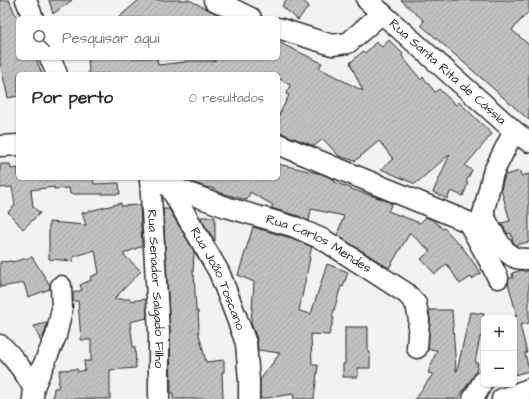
<!DOCTYPE html>
<html lang="pt">
<head>
<meta charset="utf-8">
<style>
  :root { --surface:#fff; --page:#f2f2f3; --text:#2b2b33; --muted:#7c7c81; --line:#e1e1e2 }
  body { margin:0; font-family:"Architects Daughter",sans-serif; background:var(--page); color:var(--text) }
  .controls { position:absolute; right:12px; bottom:12px; display:grid; overflow:hidden; border-radius:6px; box-shadow:0 1px 3px #0004 }
  .controls button { width:36px; height:36px; display:grid; place-items:center; padding:0; border:0; border-bottom:1px solid var(--line); background:var(--surface); color:var(--text); font:20px sans-serif }
  .list { margin:0; padding:0; list-style:none }
  h2 { display:flex; justify-content:space-between; align-items:center; height:52px; margin:0; padding:0 16px; font-size:17px }
  h2 small { font-size:13px; font-weight:400; color:var(--muted) }
  .icon { flex:none; width:22px; height:22px; fill:none; stroke:currentColor; stroke-width:2; stroke-linecap:round; stroke-linejoin:round }
  .map { position:relative; flex:none; width:529px; height:399px; overflow:hidden }
  .search { position:absolute; background:var(--surface); box-shadow:0 1px 3px #0004; left:16px; top:16px; width:264px; height:44px; display:flex; align-items:center; gap:10px; box-sizing:border-box; padding:0 14px; border-radius:6px; color:var(--muted); font-size:15px }
  .panel { position:absolute; background:var(--surface); box-shadow:0 1px 3px #0004; left:16px; top:72px; width:264px; height:108px; border-radius:6px }
  .map>svg:first-child { display:block }
  .building { fill:url(#building-hatch); stroke:#2b2b2b }
  .lines { fill:none; stroke-linecap:round; stroke-linejoin:round }
  .minor-casing { stroke:#2b2b2b; stroke-width:23 }
  .minor { stroke:#fff; stroke-width:20 }
  .labels { text-anchor:middle; dominant-baseline:central; stroke-width:3; stroke-linejoin:round; paint-order:stroke }
  .street-label { font-size:13px; fill:#2b2b2b; stroke:#fff }
</style>
</head>
<body>
<div class="map">
<svg width="529" height="399" viewBox="0 0 529 399">
  <defs>
    <pattern id="building-hatch" width="6" height="6" patternUnits="userSpaceOnUse"><rect width="6" height="6" fill="#c1c1c1"/><path d="M-1 1l2-2M0 6l6-6M5 7l2-2" fill="none" stroke="#a6a6a6"/></pattern>
  </defs>
  <rect width="100%" height="100%" fill="#f2f2f2"/>
  <filter id="ink" filterUnits="userSpaceOnUse"><feTurbulence type="fractalNoise" baseFrequency=".025" numOctaves="2"/><feDisplacementMap in="SourceGraphic" scale="8" xChannelSelector="R" yChannelSelector="G"/><feConvolveMatrix kernelMatrix="1 2 1 2 8 2 1 2 1" color-interpolation-filters="sRGB"/></filter>
  <g filter="url(#ink)">
    <g class="building">
      <polygon points="0,0 9,0 18,20 18,58 36,58 42,74 18,74 18,96 8,98 0,63"/>
      <polygon points="49,0 72,0 53,14"/>
      <polygon points="139,0 189,0 225,18 118,18"/>
      <polygon points="286,0 302,0 309,6 298,20 282,6"/>
      <polygon points="401,0 529,0 529,11 512,30 529,45 529,120 421,25 424,21"/>
      <polygon points="389,40 403,54 402,56 421,80 423,77 435,92 439,89 456,105 459,102 492,134 465,166 472,170 466,182 468,183 463,196 451,191 447,199 433,192 450,154 415,184 381,169 393,159 379,141 355,161 339,156 323,139 314,146 286,135 278,130 278,117 289,95 286,94 290,85 278,78 278,74 89,74 88,58 157,58 158,65 185,62 185,61 216,61 211,58 278,58 278,42 322,63 319,68 363,91 350,63 363,51 365,53 376,42 382,47"/>
      <polygon points="0,164 10,164 11,169 18,168 18,178 93,178 94,184 119,183 120,194 70,194 69,188 54,189 54,187 31,190 33,207 40,213 23,229 8,212 15,205 12,187 0,188"/>
      <polygon points="278,164 322,174 335,180 334,182 351,188 351,189 385,200 392,204 388,211 420,223 426,217 433,220 443,229 444,228 463,248 481,273 472,279 471,277 460,284 447,264 435,274 421,259 430,251 410,233 389,268 337,235 344,216 311,209 309,221 298,216 271,208 273,205 250,192 247,200 221,193 210,187 209,188 190,182 191,178 278,178"/>
      <polygon points="520,171 521,176 529,174 529,242 516,245 513,242 511,233 508,234 501,223 510,221 501,189 505,175"/>
      <polygon points="121,203 121,206 140,205 142,246 123,254 141,271 114,299 130,299 130,301 146,299 147,318 130,322 133,347 135,347 136,368 110,370 110,399 53,399 54,388 58,388 60,370 77,369 78,372 85,370 84,361 91,361 91,340 81,340 78,301 73,301 73,293 82,290 80,285 91,280 90,277 99,273 95,250 73,257 73,261 49,259 49,222 86,225 82,213"/>
      <polygon points="163,209 169,209 194,251 193,275 194,275 196,311 198,311 199,329 198,330 206,362 224,360 224,372 222,372 223,399 173,399 173,393 171,393 170,331"/>
      <polygon points="201,217 215,217 215,241 201,219"/>
      <polygon points="253,227 291,238 312,247 309,258 310,258 299,311 311,314 327,264 348,272 343,287 341,286 332,317 334,318 329,335 311,334 312,365 318,365 314,399 294,399 293,394 260,399 260,380 280,353 258,350 257,339 251,323 254,282 238,275"/>
      <polygon points="32,257 50,285 50,289 28,297 24,283 0,287 0,262 12,261 12,262"/>
      <polygon points="522,270 524,272 529,270 529,323 520,325 527,353 525,353 529,371 514,375 514,316 517,316 508,283 509,278 513,278 512,273"/>
      <polygon points="429,310 452,310 456,371 457,371 470,312 484,314 484,338 480,337 475,363 478,363 476,372 458,399 415,399 433,374 428,373 437,350 428,349 430,321"/>
      <polygon points="47,323 45,332 41,342 34,326"/>
      <polygon points="345,327 368,327 368,352 370,352 370,368 358,368 358,377 343,377 343,364 345,364"/>
    </g>
    <g class="lines">
      <defs>
        <g id="minor">
          <polyline points="26,0 33,18"/>
          <polyline points="214,0 251,18"/>
          <path id="s1" d="M367,0L514,131L529,142"/>
          <polyline points="278,28 332,45 348,43 382,13"/>
          <polyline points="50,58 57,74"/>
          <polyline points="278,144 468,222 491,264 498,278"/>
          <polyline points="0,146 18,145"/>
          <path id="s2" d="M150,178L159,332V399"/>
          <path id="s3" d="M150,180L169,186L219,272L236,316L246,343L249,381V399"/>
          <path id="s4" d="M169,186L226,207L295,227L324,240L406,293L416,304L419,320L417,348"/>
          <polyline points="483,214 493,173 514,131"/>
          <path d="M483,214C489,226 503,254 516,258C520,259 525,259 529,259"/>
          <path d="M0,345C9,352 30,378 33,389C34,392 33,396 33,399"/>
          <polyline points="33,389 56,336 62,309 61,286"/>
          <polyline points="473,399 484,380"/>
          <polyline points="502,399 529,389"/>
        </g>
      </defs>
      <use href="#minor" class="minor-casing"/>
      <use href="#minor" class="minor"/>
    </g>
  </g>
  <g class="labels">
    <g class="street-label">
      <text stroke="none"><textPath href="#s1" startOffset="108">Rua Santa Rita de Cássia</textPath></text>
      <text stroke="none"><textPath href="#s4" startOffset="161">Rua Carlos Mendes</textPath></text>
      <text stroke="none"><textPath href="#s3" startOffset="125">Rua João Toscano</textPath></text>
      <text stroke="none"><textPath href="#s2" startOffset="111">Rua Senador Salgado Filho</textPath></text>
    </g>
  </g>
</svg>
<div class="controls">
<button>+</button>
<button>−</button>
</div>
<div class="search"><svg class="icon" aria-label="search" viewBox="0 0 24 24"><circle cx="10" cy="10" r="6"/><path d="M15 15l6 6"/></svg>Pesquisar aqui</div>
<section class="panel">
<h2>Por perto<small>0 resultados</small></h2>
<ul class="list">
</ul>
</section>
</div>
</body>
</html>
